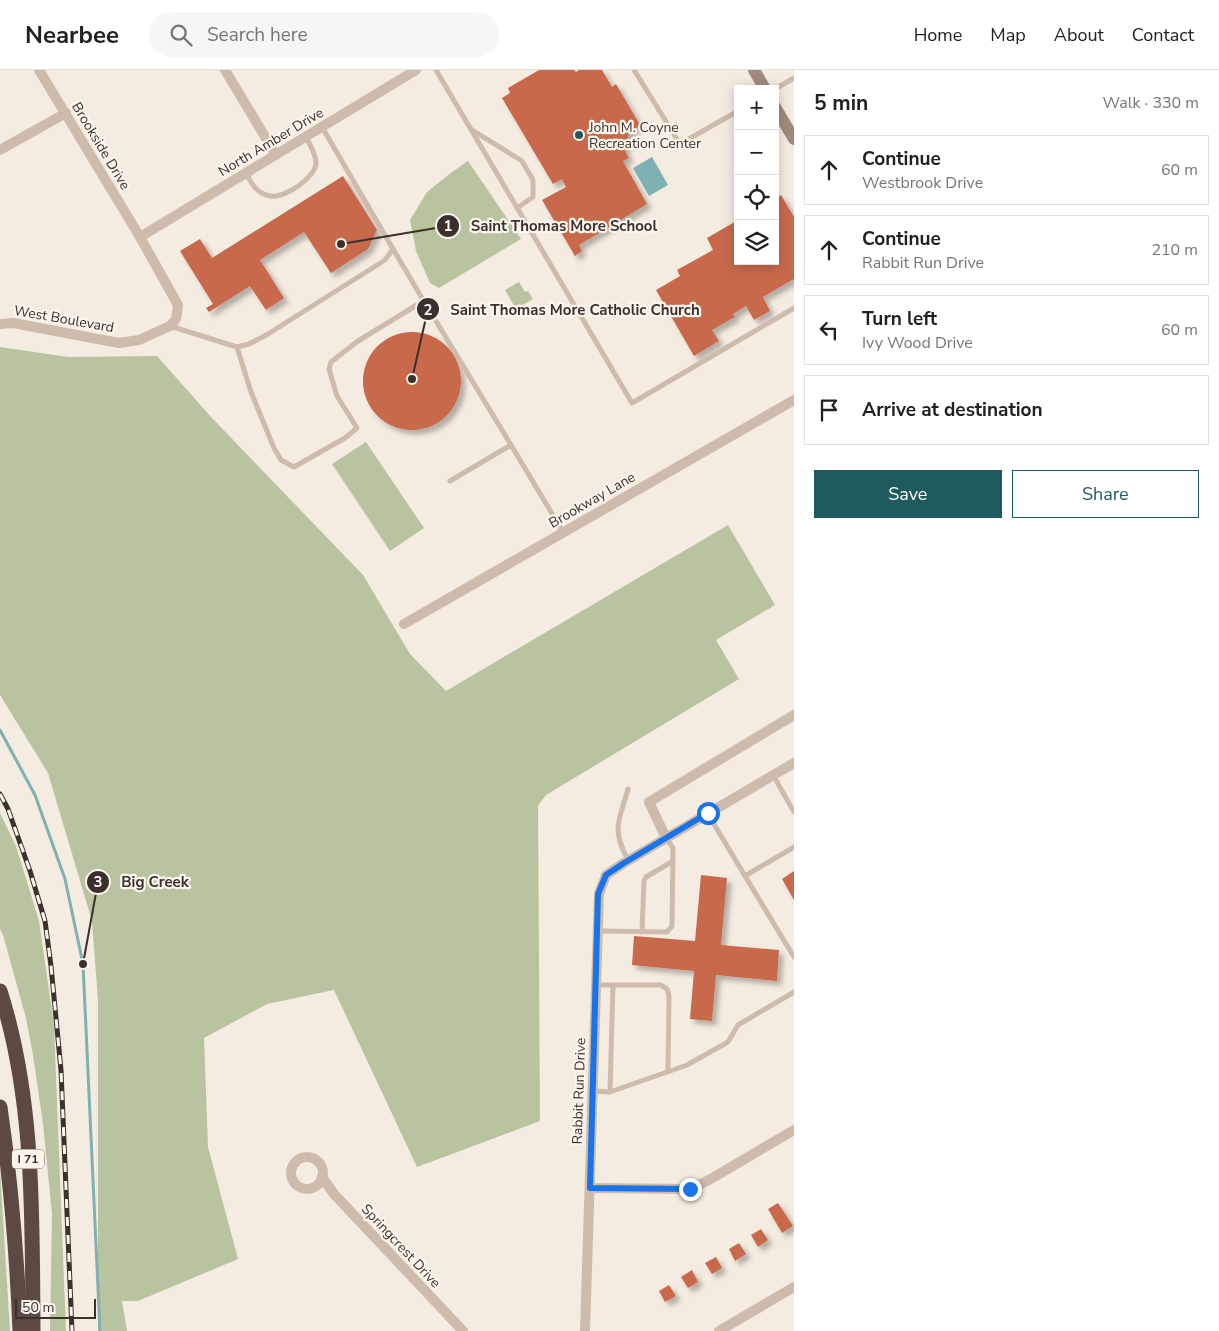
<!DOCTYPE html>
<html lang="en">
<head>
<meta charset="utf-8">
<style>
  :root { --surface:#fff; --page:#f6f6f6; --text:#202124; --muted:#757577; --line:#e0e0e0; --accent:#1f5a5e }
  body { margin:0; font-family:"Nunito Sans",sans-serif; background:var(--page); color:var(--text) }
  .controls { position:absolute; right:15px; top:15px; display:grid; overflow:hidden; border-radius:0px; box-shadow:0 2px 12px #0003 }
  .controls button { width:45px; height:45px; display:grid; place-items:center; padding:0; border:0; border-bottom:1px solid var(--line); background:var(--surface); color:var(--text); font:25px sans-serif }
  .scale { position:absolute; left:15px; bottom:12px; width:81px; box-sizing:border-box; padding-left:5px; border:2px solid #3b302b; border-top:0; font-size:14px; line-height:18px; white-space:nowrap; color:#3b302b; -webkit-text-stroke:4px #fbf5ee; paint-order:stroke }
  .stop { position:absolute; width:15px; height:15px; margin:-11px; border:4px solid #1a73e8; border-radius:50%; background:#fff }
  .stop.end { background:#1a73e8; border-color:#fff; box-shadow:0 1px 5px #0008 }
  .list { margin:0; padding:0; list-style:none }
  h2 { display:flex; justify-content:space-between; align-items:center; height:65px; margin:0; padding:0 20px; font-size:21px }
  h2 small { font-size:16px; font-weight:400; color:var(--muted) }
  .list li { display:grid; grid-template-columns:32px 1fr auto; gap:15px; align-items:center; box-sizing:border-box; height:70px; margin:0 10px 10px; padding:0 10px; border:1px solid var(--line); border-radius:0px }
  .list b { display:block; font-size:19px; white-space:nowrap }
  .list p { margin:0; font-size:16px; white-space:nowrap; color:var(--muted) }
  .list em { font-size:16px; font-style:normal; color:var(--muted) }
  .actions { display:flex; gap:10px; padding:15px 20px }
  .actions a { flex:1; padding:11px 0; border:1px solid var(--accent); border-radius:0px; text-align:center; font-size:18px; color:var(--accent) }
  .actions .main { background:var(--accent); color:#fff }
  .icon { flex:none; width:28px; height:28px; fill:none; stroke:currentColor; stroke-width:2; stroke-linecap:round; stroke-linejoin:round }
  .map { position:relative; flex:none; width:794px; height:1261px; overflow:hidden }
  header { display:flex; align-items:center; gap:30px; box-sizing:border-box; height:70px; padding:0 25px; background:var(--surface); border-bottom:1px solid var(--line) }
  header strong { font-size:24px }
  nav { display:flex; gap:28px; margin-inline-start:auto; font-size:18px }
  .search { width:350px; height:45px; background:var(--page); display:flex; align-items:center; gap:12px; box-sizing:border-box; padding:0 18px; border-radius:28px; color:var(--muted); font-size:19px }
  main { display:flex }
  aside { flex:1; background:var(--surface) }
  .map>svg:first-child { display:block }
  .green { fill:#b8c4a0 }
  .water { fill:#7fb0b2 }
  .lines { fill:none; stroke-linecap:round; stroke-linejoin:round }
  .stream { stroke:#7fb0b2; stroke-width:3 }
  .building { fill:#c8694b; filter:url(#shadow) }
  .lane { stroke:#cdbbac; stroke-width:5 }
  .street { stroke:#cdbbac; stroke-width:10 }
  .secondary { stroke:#a18a7d; stroke-width:12 }
  .highway { stroke:#5c4a42; stroke-width:15 }
  .rail-casing { stroke:#3b302b; stroke-width:5 }
  .rail { stroke:#fbf5ee; stroke-width:3; stroke-dasharray:9; stroke-linecap:butt }
  .route { stroke:#1a73e8; stroke-width:6 }
  .poi-dot { fill:#1f5a5e; stroke:#fbf5ee; stroke-width:2 }
  .labels { text-anchor:middle; dominant-baseline:central; stroke-width:4.5; stroke-linejoin:round; paint-order:stroke }
  .shield { fill:#fbf5ee; stroke:#756b66; stroke-width:1 }
  .shield-label { font-size:12px; font-weight:bold; fill:#3b302b }
  .poi-label { font-size:14px; fill:#3b302b; stroke:#fbf5ee; text-anchor:start }
  .street-label { font-size:14px; fill:#3b302b; stroke:#fbf5ee }
  .leader { fill:none; stroke:#3b302b; stroke-width:2 }
  .callout-dot { fill:#3b302b; stroke:#fbf5ee; stroke-width:2 }
  .mark-label { font-size:15px; text-anchor:middle; font-weight:bold; fill:#fff }
  .callout-label { font-size:15px; text-anchor:middle; font-weight:bold; fill:#3b302b; stroke:#fbf5ee; stroke-width:4.5; stroke-linejoin:round; paint-order:stroke }
</style>
</head>
<body>
<header>
<strong>Nearbee</strong>
<div class="search"><svg class="icon" aria-label="search" viewBox="0 0 24 24"><circle cx="10" cy="10" r="6"/><path d="M15 15l6 6"/></svg>Search here</div>
<nav><a>Home</a><a>Map</a><a>About</a><a>Contact</a></nav>
</header>
<main>
<div class="map">
<svg width="794" height="1261" viewBox="0 0 794 1261">
  <defs>
    <filter id="shadow"><feDropShadow dx="4.5" dy="4.5" stdDeviation="2.5" flood-color="#0004"/></filter>
  </defs>
  <rect width="100%" height="100%" fill="#f4ebe1"/>
  <g class="green">
    <polygon points="468,91 521,169 439,218 430,213 416,181 410,150 427,122 452,102"/>
    <polygon points="519,212 525,222 528,221 533,229 516,239 505,220"/>
    <polygon points="0,277 68,287 157,286 212,348 363,505 410,584 446,621 728,455 775,535 716,570 739,609 546,725 538,736 540,1051 417,1097 334,920 267,934 204,968 208,1077 238,1189 138,1231 122,1231 127,1261 98,1261 98,930 92,851 48,703 0,625"/>
    <polygon points="366,372 424,458 390,481 332,394"/>
    <polygon points="0,743 16,776 39,851 54,955 66,1261 50,1261 52,1144 43,1054 33,985 26,948 3,865 0,859"/>
    <polygon points="0,1100 10,1261 0,1261"/>
  </g>
  <polygon class="water" points="652,87 668,115 649,126 633,98"/>
  <g class="lines">
    <polyline class="stream" points="0,660 35,725 65,809 83,894 100,1261"/>
  </g>
  <g class="building">
    <polygon points="539,0 574,0 576,2 579,0 602,0 612,17 616,14 640,55 629,63 625,81 629,88 623,91 647,134 579,175 582,181 575,186 542,130 566,117 562,109 553,114 502,28 510,23 508,18"/>
    <polygon points="343,106 377,160 368,179 331,203 304,162 260,190 284,228 266,240 250,216 209,242 206,238 213,234 180,181 200,169 212,188"/>
    <polygon points="781,125 794,147 794,209 763,227 770,241 754,250 746,236 733,244 735,247 712,260 719,271 694,286 656,220 680,206 677,200 713,180 707,168 738,150 738,191 775,191 775,129"/>
    <circle cx="412" cy="311" r="49"/>
    <polygon points="794,801 794,830 782,809"/>
    <polygon points="701,805 727,808 721,875 779,880 777,911 716,905 712,951 690,949 694,901 632,895 634,866 695,871"/>
    <polygon points="778,1133 793,1156 782,1163 775,1151 781,1147 775,1151 768,1139"/>
    <polygon points="761,1159 768,1170 758,1177 751,1165"/>
    <polygon points="739,1173 746,1184 735,1191 729,1179"/>
    <polygon points="716,1187 722,1198 712,1204 705,1193"/>
    <polygon points="692,1200 698,1212 688,1218 681,1207"/>
    <polygon points="669,1215 676,1226 665,1232 659,1221"/>
  </g>
  <g class="lines">
    <g class="lane">
      <polyline points="436,0 632,333 794,238"/>
      <polyline points="634,0 680,74 738,41"/>
      <polyline points="775,19 794,8"/>
      <polyline points="472,60 522,91 533,110 533,127 517,138"/>
      <path d="M246,103C251,113 257,124 270,126C284,129 317,107 316,92C315,83 310,74 306,67"/>
      <polyline points="422,228 511,375"/>
      <polyline points="170,256 237,277 249,274 268,264 385,190 393,179 322,57"/>
      <polyline points="237,277 251,322 274,378 281,390 294,397 345,368 357,358 337,326 329,299 331,292 358,271 420,233 422,228 393,179"/>
      <polyline points="450,411 511,375 563,462"/>
      <polyline points="773,705 794,742"/>
      <path d="M628,719C619,751 611,759 628,790"/>
      <polyline points="708,744 745,806 794,777"/>
      <polyline points="745,806 794,887"/>
      <polyline points="598,861 667,862 672,856 673,778 666,768"/>
      <polyline points="642,862 644,811 646,807 673,791"/>
      <polyline points="596,915 661,915 667,919 669,926 668,1002"/>
      <polyline points="593,1021 610,1022 687,995 728,972 738,955 794,922"/>
      <polyline points="610,1022 613,915"/>
    </g>
    <g class="street">
      <polyline points="225,0 276,85"/>
      <polyline points="0,80 66,43"/>
      <polyline points="140,167 416,0"/>
      <polyline points="0,254 13,253 119,273 139,270 170,256 176,249 178,235 140,167 39,0"/>
      <polyline points="404,554 794,330"/>
      <polyline points="666,768 649,732 794,645"/>
      <circle cx="307" cy="1103" r="16"/>
      <polyline points="322,1107 334,1124 463,1261"/>
      <polyline points="590,1118 690,1119 709,1110 794,1060"/>
      <polyline points="585,1261 599,824 606,805 624,793 794,693"/>
      <polyline points="719,1261 794,1217"/>
    </g>
    <g class="secondary">
      <polyline points="754,0 765,19"/>
      <polyline points="775,37 794,69"/>
    </g>
    <g class="highway">
      <path d="M0,921C35,1030 32,1148 33,1261"/>
      <path d="M0,1037C11,1112 17,1186 20,1261"/>
    </g>
    <defs>
      <polyline id="rail" points="0,724 8,739 30,801 45,851 51,896 61,1000 72,1261"/>
    </defs>
    <use href="#rail" class="rail-casing"/>
    <use href="#rail" class="rail"/>
  </g>
  <g class="lines">
    <polyline class="route" points="690,1119 590,1118 598,824 606,805 624,793 708,743"/>
  </g>
  <circle class="poi-dot" cx="579" cy="65" r="5"/>
  <g class="labels">
    <rect class="shield" x="12" y="1079.5" width="32" height="19" rx="4"/>
    <g class="shield-label">
      <text x="28" y="1089">I 71</text>
    </g>
    <g class="poi-label">
      <text x="589" y="57">John M. Coyne<tspan x="589" dy="16">Recreation Center</tspan></text>
    </g>
    <g class="street-label">
      <text transform="translate(271 72) rotate(-31)">North Amber Drive</text>
      <text transform="translate(101 76) rotate(59)">Brookside Drive</text>
      <text transform="translate(64 249) rotate(10)">West Boulevard</text>
      <text transform="translate(592 430) rotate(-30)">Brookway Lane</text>
      <text transform="translate(579 1021) rotate(-88)">Rabbit Run Drive</text>
      <text transform="translate(401 1176) rotate(47)">Springcrest Drive</text>
    </g>
  </g>
  <path class="leader" d="M341 174L448 156M412 309L428 239M83 894L98 812"/>
  <g class="callout-dot">
    <circle cx="341" cy="174" r="5"/>
    <circle cx="412" cy="309" r="5"/>
    <circle cx="83" cy="894" r="5"/>
    <circle cx="448" cy="156" r="12"/>
    <circle cx="428" cy="239" r="12"/>
    <circle cx="98" cy="812" r="12"/>
  </g>
  <g class="mark-label">
    <text x="448" y="161">1</text>
    <text x="428" y="245">2</text>
    <text x="98" y="817">3</text>
  </g>
  <g class="callout-label">
    <text x="564" y="161">Saint Thomas More School</text>
    <text x="575" y="245">Saint Thomas More Catholic Church</text>
    <text x="155" y="817">Big Creek</text>
  </g>
</svg>
<div class="controls">
<button>+</button>
<button>−</button>
<button><svg class="icon" aria-label="locate" viewBox="0 0 24 24"><circle cx="12" cy="12" r="6"/><path d="M12 2v4M12 18v4M2 12h4M18 12h4"/></svg></button>
<button><svg class="icon" aria-label="layers" viewBox="0 0 24 24"><path d="M12 4l9 5-9 5-9-5zM3 14l9 5 9-5"/></svg></button>
</div>
<div class="scale">50 m</div>
<div class="stop" style="left:708px;top:743px"></div>
<div class="stop end" style="left:690px;top:1119px"></div>
</div>
<aside>
<h2>5 min<small>Walk · 330 m</small></h2>
<ul class="list">
<li><svg class="icon" aria-label="ahead" viewBox="0 0 24 24"><path d="M12 20V5M6 11l6-6 6 6"/></svg><div><b>Continue</b><p>Westbrook Drive</p></div><em>60 m</em></li>
<li><svg class="icon" aria-label="ahead" viewBox="0 0 24 24"><path d="M12 20V5M6 11l6-6 6 6"/></svg><div><b>Continue</b><p>Rabbit Run Drive</p></div><em>210 m</em></li>
<li><svg class="icon" aria-label="left" viewBox="0 0 24 24"><path d="M17 20v-9H6M10 6l-5 5 5 5"/></svg><div><b>Turn left</b><p>Ivy Wood Drive</p></div><em>60 m</em></li>
<li><svg class="icon" aria-label="arrive" viewBox="0 0 24 24"><path d="M6 21V4h12l-3 4 3 4H6"/></svg><div><b>Arrive at destination</b></div></li>
</ul>
<div class="actions"><a class="main">Save</a><a>Share</a></div>
</aside>
</main>
</body>
</html>
